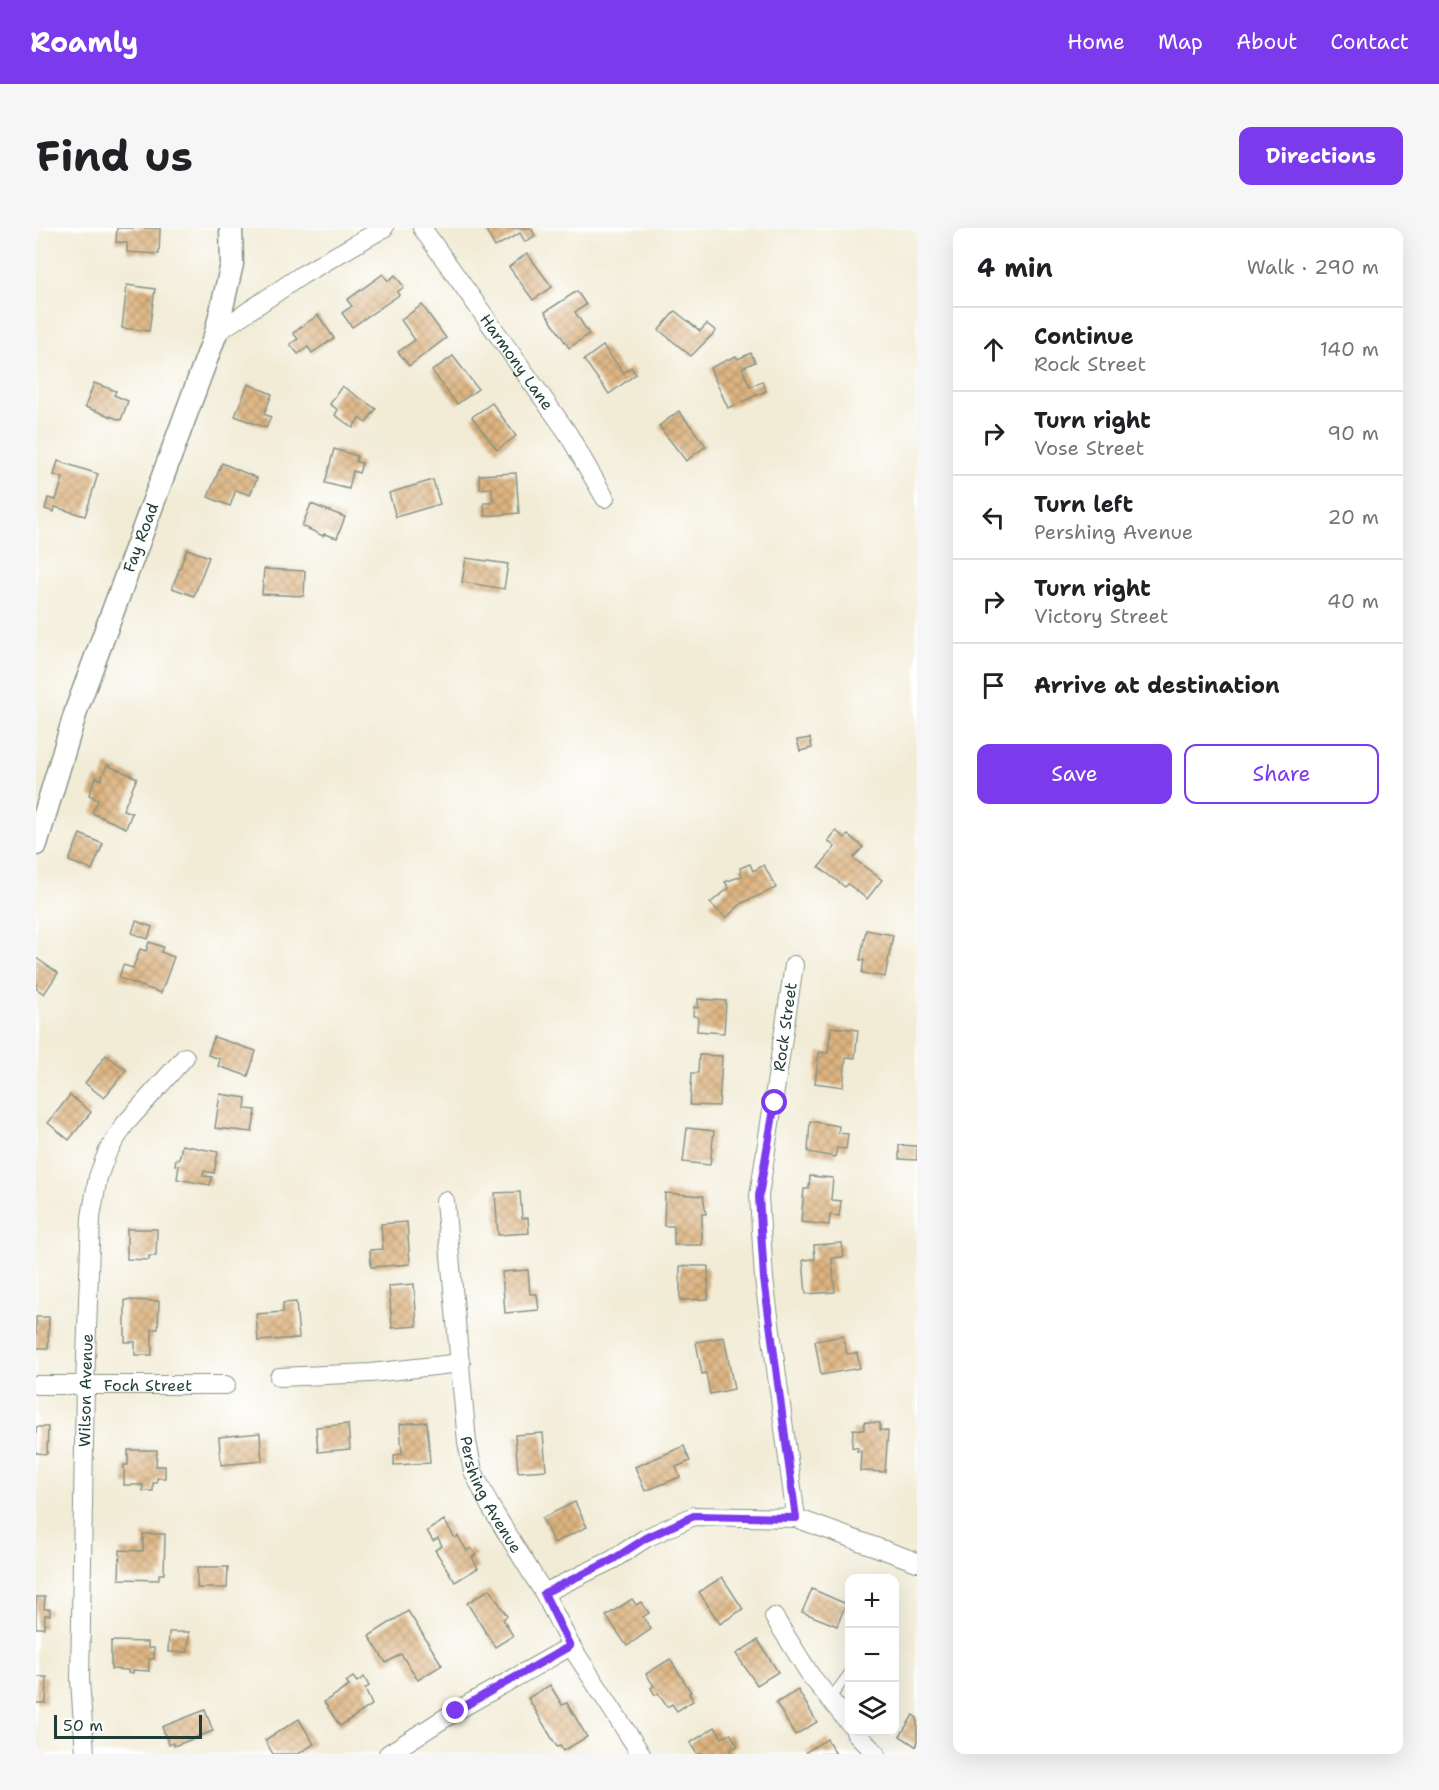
<!DOCTYPE html>
<html lang="en">
<head>
<meta charset="utf-8">
<style>
  :root { --surface:#fff; --page:#f6f6f6; --text:#202124; --muted:#757577; --line:#e0e0e0; --accent:#7c3aed }
  body { margin:0; font-family:"Shantell Sans",sans-serif; background:var(--page); color:var(--text) }
  .controls { position:absolute; right:18px; bottom:18px; display:grid; overflow:hidden; border-radius:12px; box-shadow:0 6px 24px #0002 }
  .controls button { width:54px; height:54px; display:grid; place-items:center; padding:0; border:0; border-bottom:2px solid var(--line); background:var(--surface); color:var(--text); font:30px sans-serif }
  .scale { position:absolute; left:18px; bottom:15px; width:148px; box-sizing:border-box; padding-left:6px; border:3px solid #1f3d34; border-top:0; font-size:16px; line-height:21px; white-space:nowrap; color:#1f3d34; -webkit-text-stroke:4px #fff; paint-order:stroke }
  .stop { position:absolute; width:18px; height:18px; margin:-14px; border:4px solid #7c3aed; border-radius:50%; background:#fff }
  .stop.end { background:#7c3aed; border-color:#fff; box-shadow:0 2px 6px #0008 }
  .list { margin:0; padding:0; list-style:none }
  h2 { display:flex; justify-content:space-between; align-items:center; height:78px; margin:0; padding:0 24px; font-size:26px }
  h2 small { font-size:20px; font-weight:400; color:var(--muted) }
  .list li { display:grid; grid-template-columns:39px 1fr auto; gap:18px; align-items:center; box-sizing:border-box; height:84px; padding:0 24px; border-top:2px solid var(--line) }
  .list b { display:block; font-size:22px; white-space:nowrap }
  .list p { margin:0; font-size:20px; white-space:nowrap; color:var(--muted) }
  .list em { font-size:20px; font-style:normal; color:var(--muted) }
  .actions { display:flex; gap:12px; padding:18px 24px }
  .actions a { flex:1; padding:14px 0; border:2px solid var(--accent); border-radius:12px; text-align:center; font-size:21px; color:var(--accent) }
  .actions .main { background:var(--accent); color:#fff }
  .icon { flex:none; width:33px; height:33px; fill:none; stroke:currentColor; stroke-width:2; stroke-linecap:round; stroke-linejoin:round }
  .map { position:relative; flex:none; width:881px; height:1526px; overflow:hidden; border-radius:12px }
  header { display:flex; align-items:center; gap:36px; box-sizing:border-box; height:84px; padding:0 30px; background:var(--accent); color:#fff }
  header strong { font-size:28px }
  nav { display:flex; gap:33px; margin-inline-start:auto; font-size:21px }
  .intro { display:flex; align-items:center; justify-content:space-between; box-sizing:border-box; height:144px; padding:0 36px }
  h1 { margin:0; font-size:42px }
  .button { padding:15px 27px; border-radius:12px; background:var(--accent); color:#fff; font-size:21px; font-weight:700 }
  main { display:flex; gap:36px; padding:0 36px }
  aside { flex:1; background:var(--surface); border-radius:12px; box-shadow:0 6px 24px #0002 }
  .map>svg:first-child { display:block }
  .building { fill:url(#building-cross-hatch) }
  .lines { fill:none; stroke-linecap:round; stroke-linejoin:round }
  .service-casing { stroke:#889486; stroke-width:11 }
  .minor-casing { stroke:#889486; stroke-width:20 }
  .tertiary-casing { stroke:#889486; stroke-width:25 }
  .service { stroke:#fff; stroke-width:9 }
  .minor { stroke:#fff; stroke-width:18 }
  .tertiary { stroke:#fff; stroke-width:22 }
  .route { stroke:#7c3aed; stroke-width:8 }
  .labels { text-anchor:middle; dominant-baseline:central; stroke-width:5; stroke-linejoin:round; paint-order:stroke }
  .street-label { font-size:16px; fill:#1f3d34; stroke:#fff }
</style>
</head>
<body>
<header>
<strong>Roamly</strong>
<nav><a>Home</a><a>Map</a><a>About</a><a>Contact</a></nav>
</header>
<div class="intro"><h1>Find us</h1><a class="button">Directions</a></div>
<main>
<div class="map">
<svg width="881" height="1526" viewBox="0 0 881 1526">
  <defs>
    <pattern id="building-cross-hatch" width="8" height="8" patternUnits="userSpaceOnUse" patternTransform="scale(1.5)"><rect width="8" height="8" fill="#deb480"/><path d="M0 0l8 8M0 8l8-8" fill="none" stroke="#b3946a"/></pattern>
  </defs>
  <rect width="100%" height="100%" fill="#fff"/>
  <filter id="ink" filterUnits="userSpaceOnUse"><feTurbulence type="fractalNoise" baseFrequency=".0167" numOctaves="2"/><feDisplacementMap in="SourceGraphic" scale="12" xChannelSelector="R" yChannelSelector="G"/><feConvolveMatrix kernelMatrix="1 2 1 2 8 2 1 2 1" color-interpolation-filters="sRGB"/></filter>
  <filter id="wash" filterUnits="userSpaceOnUse"><feTurbulence type="fractalNoise" baseFrequency=".008" numOctaves="4" result="noise"/><feDisplacementMap in="SourceGraphic" scale="24" xChannelSelector="R" yChannelSelector="G"/><feGaussianBlur stdDeviation="1.35" result="paint"/><feColorMatrix in="noise" values="0 0 0 0 0 0 0 0 0 0 0 0 0 0 0 0 0 1.4 0 .05"/><feComposite in="paint" operator="in"/></filter>
  <g filter="url(#wash)">
    <rect width="100%" height="100%" fill="#f2ecd7"/>
    <g id="blocks">
      <g class="building">
        <polygon points="81,0 124,0 123,26 91,24 91,15 80,14"/>
        <polygon points="449,0 495,0 499,8 489,14 484,5 459,19"/>
        <polygon points="491,25 516,59 497,72 473,39"/>
        <polygon points="347,46 352,53 359,47 368,59 361,64 363,67 316,99 306,85 316,78 311,72"/>
        <polygon points="91,57 119,61 113,103 86,100"/>
        <polygon points="541,63 550,77 539,84 553,106 533,120 509,84"/>
        <polygon points="386,77 410,110 373,138 362,124 379,112 365,92"/>
        <polygon points="639,83 664,103 671,96 680,103 655,128 623,102"/>
        <polygon points="282,87 298,110 276,125 272,119 262,126 254,116 262,111 257,105"/>
        <polygon points="567,118 588,145 595,139 600,146 573,166 548,132"/>
        <polygon points="715,125 719,134 706,140 714,159 726,153 730,163 692,180 674,140 700,128 702,131"/>
        <polygon points="417,128 442,161 421,176 396,143"/>
        <polygon points="58,155 80,163 78,167 92,173 85,192 49,179"/>
        <polygon points="212,156 236,166 228,186 235,189 230,200 199,188"/>
        <polygon points="306,158 340,181 330,195 323,190 317,200 299,187 302,182 294,176"/>
        <polygon points="456,175 480,208 461,222 436,189"/>
        <polygon points="643,183 670,218 650,233 623,198"/>
        <polygon points="298,221 321,228 320,234 326,235 323,245 317,243 313,261 289,255"/>
        <polygon points="22,233 62,246 49,288 19,279 18,284 9,281 12,270 20,272 27,250 18,247"/>
        <polygon points="186,235 221,250 214,267 200,262 194,278 172,269"/>
        <polygon points="480,245 483,285 449,288 448,275 457,275 456,260 444,261 443,247"/>
        <polygon points="397,252 404,276 360,289 353,265"/>
        <polygon points="275,276 309,289 301,310 288,306 287,308 266,298"/>
        <polygon points="151,321 173,329 158,368 136,360"/>
        <polygon points="430,330 472,336 468,361 426,354"/>
        <polygon points="228,341 269,343 268,368 226,366"/>
        <polygon points="774,510 776,520 764,523 761,512"/>
        <polygon points="71,537 101,550 87,582 96,585 90,600 56,585 62,572 53,567 60,549 65,552"/>
        <polygon points="800,603 809,610 812,607 827,619 817,630 846,652 831,671 812,656 809,659 783,639 799,619 792,613"/>
        <polygon points="44,606 67,616 56,642 33,633"/>
        <polygon points="714,636 717,643 728,637 740,660 706,675 690,690 674,675 693,660 689,654 706,648 704,640"/>
        <polygon points="100,693 116,699 112,711 96,705"/>
        <polygon points="830,702 857,707 849,749 826,745 828,732 824,732"/>
        <polygon points="113,714 127,719 125,724 138,729 125,765 83,750 87,737 97,740 104,721 110,723"/>
        <polygon points="0,730 22,745 8,766 0,760"/>
        <polygon points="662,771 690,773 688,805 661,803 662,789 657,788 658,779 662,780"/>
        <polygon points="795,799 822,802 819,830 810,829 807,859 779,855 783,824 792,825"/>
        <polygon points="178,809 220,823 212,848 182,838 184,831 172,827"/>
        <polygon points="70,827 90,842 68,870 49,855"/>
        <polygon points="663,827 686,828 683,878 654,877 656,845 662,845"/>
        <polygon points="184,866 210,870 209,881 220,882 216,904 179,900"/>
        <polygon points="34,867 55,884 33,912 12,895"/>
        <polygon points="774,893 803,898 802,905 812,906 810,921 801,920 799,929 772,924"/>
        <polygon points="651,900 678,903 674,937 647,934"/>
        <polygon points="146,917 182,924 178,945 168,943 167,948 176,949 174,957 141,951 143,938 139,937 140,931 143,932"/>
        <polygon points="863,917 881,918 881,932 863,931"/>
        <polygon points="774,948 797,950 795,972 805,973 803,988 794,987 793,997 765,994 768,961 773,961"/>
        <polygon points="484,964 486,990 492,990 493,1005 462,1007 459,965"/>
        <polygon points="629,965 667,968 670,986 666,986 666,1017 638,1017 638,998 628,998"/>
        <polygon points="371,994 374,1036 335,1039 334,1022 347,1021 345,996"/>
        <polygon points="91,1001 121,1001 120,1028 113,1028 113,1032 91,1031"/>
        <polygon points="806,1015 808,1029 796,1030 799,1064 770,1066 767,1032 779,1031 778,1017"/>
        <polygon points="644,1038 672,1038 672,1071 644,1072"/>
        <polygon points="492,1042 494,1066 501,1066 503,1082 469,1085 466,1044"/>
        <polygon points="378,1056 381,1098 356,1100 353,1058"/>
        <polygon points="89,1072 123,1073 122,1101 116,1101 116,1127 99,1127 99,1114 89,1114"/>
        <polygon points="260,1074 263,1110 222,1113 220,1086 247,1084 247,1075"/>
        <polygon points="0,1089 13,1089 12,1120 0,1120"/>
        <polygon points="807,1108 811,1126 821,1125 824,1140 785,1147 779,1113"/>
        <polygon points="688,1109 698,1161 674,1166 670,1145 666,1146 660,1114"/>
        <polygon points="391,1194 394,1235 358,1237 358,1227 366,1226 364,1196"/>
        <polygon points="828,1194 844,1195 844,1202 852,1203 849,1244 824,1243 825,1223 821,1223 822,1220 816,1219 817,1201 828,1202"/>
        <polygon points="312,1196 314,1221 282,1224 280,1199"/>
        <polygon points="0,1199 12,1199 11,1226 0,1225"/>
        <polygon points="224,1205 226,1233 185,1237 183,1209"/>
        <polygon points="507,1205 510,1242 482,1244 479,1207"/>
        <polygon points="648,1218 654,1233 640,1239 644,1249 609,1263 599,1239"/>
        <polygon points="92,1222 121,1222 120,1238 129,1238 129,1250 121,1250 121,1255 117,1255 117,1263 107,1263 107,1257 88,1257 88,1237 92,1237"/>
        <polygon points="539,1274 551,1299 518,1315 506,1290"/>
        <polygon points="408,1292 419,1310 422,1308 431,1323 435,1320 440,1327 436,1329 442,1340 419,1354 399,1322 406,1318 402,1310 397,1313 391,1303"/>
        <polygon points="107,1306 129,1306 128,1346 123,1346 123,1352 83,1351 84,1322 107,1323"/>
        <polygon points="161,1339 192,1339 191,1360 161,1360"/>
        <polygon points="686,1349 707,1381 684,1396 663,1364"/>
        <polygon points="454,1361 471,1388 467,1391 477,1408 459,1419 431,1375"/>
        <polygon points="776,1361 810,1376 801,1398 766,1384"/>
        <polygon points="0,1369 9,1369 8,1381 14,1381 14,1387 9,1387 8,1400 0,1400"/>
        <polygon points="596,1371 600,1377 605,1374 613,1385 607,1389 615,1401 591,1418 570,1388"/>
        <polygon points="372,1383 406,1437 382,1452 365,1426 350,1435 333,1408"/>
        <polygon points="133,1404 153,1404 152,1424 132,1424"/>
        <polygon points="722,1412 742,1444 721,1457 700,1426"/>
        <polygon points="75,1413 112,1414 112,1420 118,1420 118,1431 113,1431 113,1443 97,1442 97,1445 92,1445 92,1442 75,1441"/>
        <polygon points="634,1431 655,1464 653,1465 657,1473 641,1483 636,1476 631,1479 622,1465 619,1467 615,1460 618,1458 610,1446"/>
        <polygon points="0,1449 11,1449 10,1475 0,1475"/>
        <polygon points="317,1449 321,1454 328,1449 333,1458 329,1461 336,1477 304,1498 288,1474 313,1458 310,1454"/>
        <polygon points="514,1457 526,1477 531,1475 551,1509 527,1523 524,1518 521,1519 492,1470"/>
        <polygon points="762,1462 781,1494 759,1507 740,1475"/>
        <polygon points="169,1482 177,1503 138,1518 137,1515 133,1517 126,1499"/>
        <polygon points="877,1487 881,1490 881,1519 864,1508"/>
        <polygon points="263,1491 278,1516 262,1526 237,1526 229,1512"/>
        <polygon points="679,1499 686,1510 694,1505 702,1518 694,1522 696,1526 661,1526 654,1515"/>
        <polygon points="791,1511 800,1526 771,1526 770,1524"/>
      </g>
    </g>
  </g>
  <g filter="url(#ink)">
    <use href="#blocks" fill-opacity="0" stroke="#889486" stroke-width="1.5"/>
    <g class="lines">
      <defs>
        <polyline id="service" points="794,1471 814,1444"/>
        <g id="minor">
          <path id="s1" d="M386,0L531,204L569,270"/>
          <polyline points="180,105 266,47 348,0"/>
          <polyline points="758,737 723,968 728,1051 760,1290"/>
          <path id="s2" d="M409,973L431,1214L437,1243L454,1278L508,1365L535,1418L605,1526"/>
          <polyline points="243,1149 335,1145 425,1135"/>
          <path id="s3" d="M0,1157H190"/>
          <polyline points="508,1365 576,1332 610,1310 658,1288 760,1290 881,1334"/>
          <polyline points="738,1389 775,1448 814,1496"/>
          <polyline points="819,1504 840,1526"/>
          <path id="s4" d="M49,1526L44,1452L49,1158L55,989L62,949L71,925L89,896L149,829"/>
          <polyline points="352,1526 420,1483 535,1418"/>
        </g>
        <g id="tertiary">
          <path id="s5" d="M0,616L41,480L180,105L196,36L195,0"/>
        </g>
      </defs>
      <use href="#service" class="service-casing"/>
      <use href="#minor" class="minor-casing"/>
      <use href="#tertiary" class="tertiary-casing"/>
      <use href="#service" class="service"/>
      <use href="#minor" class="minor"/>
      <use href="#tertiary" class="tertiary"/>
    </g>
  </g>
  <g class="lines" filter="url(#ink)">
    <polyline class="route" points="420,1483 534,1418 508,1365 576,1332 610,1310 658,1288 760,1290 728,1051 723,968 739,875"/>
  </g>
  <g class="labels">
    <g class="street-label">
      <text stroke="none"><textPath href="#s1" startOffset="164">Harmony Lane</textPath></text>
      <text stroke="none"><textPath href="#s5" startOffset="324">Fay Road</textPath></text>
      <text transform="translate(749 799) rotate(-82)">Rock Street</text>
      <text stroke="none"><textPath href="#s3" startOffset="112">Foch Street</textPath></text>
      <text stroke="none"><textPath href="#s4" startOffset="364">Wilson Avenue</textPath></text>
      <text stroke="none"><textPath href="#s2" startOffset="300">Pershing Avenue</textPath></text>
    </g>
  </g>
</svg>
<div class="controls">
<button>+</button>
<button>−</button>
<button><svg class="icon" aria-label="layers" viewBox="0 0 24 24"><path d="M12 4l9 5-9 5-9-5zM3 14l9 5 9-5"/></svg></button>
</div>
<div class="scale">50 m</div>
<div class="stop" style="left:739px;top:875px"></div>
<div class="stop end" style="left:420px;top:1483px"></div>
</div>
<aside>
<h2>4 min<small>Walk · 290 m</small></h2>
<ul class="list">
<li><svg class="icon" aria-label="ahead" viewBox="0 0 24 24"><path d="M12 20V5M6 11l6-6 6 6"/></svg><div><b>Continue</b><p>Rock Street</p></div><em>140 m</em></li>
<li><svg class="icon" aria-label="right" viewBox="0 0 24 24"><path d="M7 20v-9h11M14 6l5 5-5 5"/></svg><div><b>Turn right</b><p>Vose Street</p></div><em>90 m</em></li>
<li><svg class="icon" aria-label="left" viewBox="0 0 24 24"><path d="M17 20v-9H6M10 6l-5 5 5 5"/></svg><div><b>Turn left</b><p>Pershing Avenue</p></div><em>20 m</em></li>
<li><svg class="icon" aria-label="right" viewBox="0 0 24 24"><path d="M7 20v-9h11M14 6l5 5-5 5"/></svg><div><b>Turn right</b><p>Victory Street</p></div><em>40 m</em></li>
<li><svg class="icon" aria-label="arrive" viewBox="0 0 24 24"><path d="M6 21V4h12l-3 4 3 4H6"/></svg><div><b>Arrive at destination</b></div></li>
</ul>
<div class="actions"><a class="main">Save</a><a>Share</a></div>
</aside>
</main>
</body>
</html>
